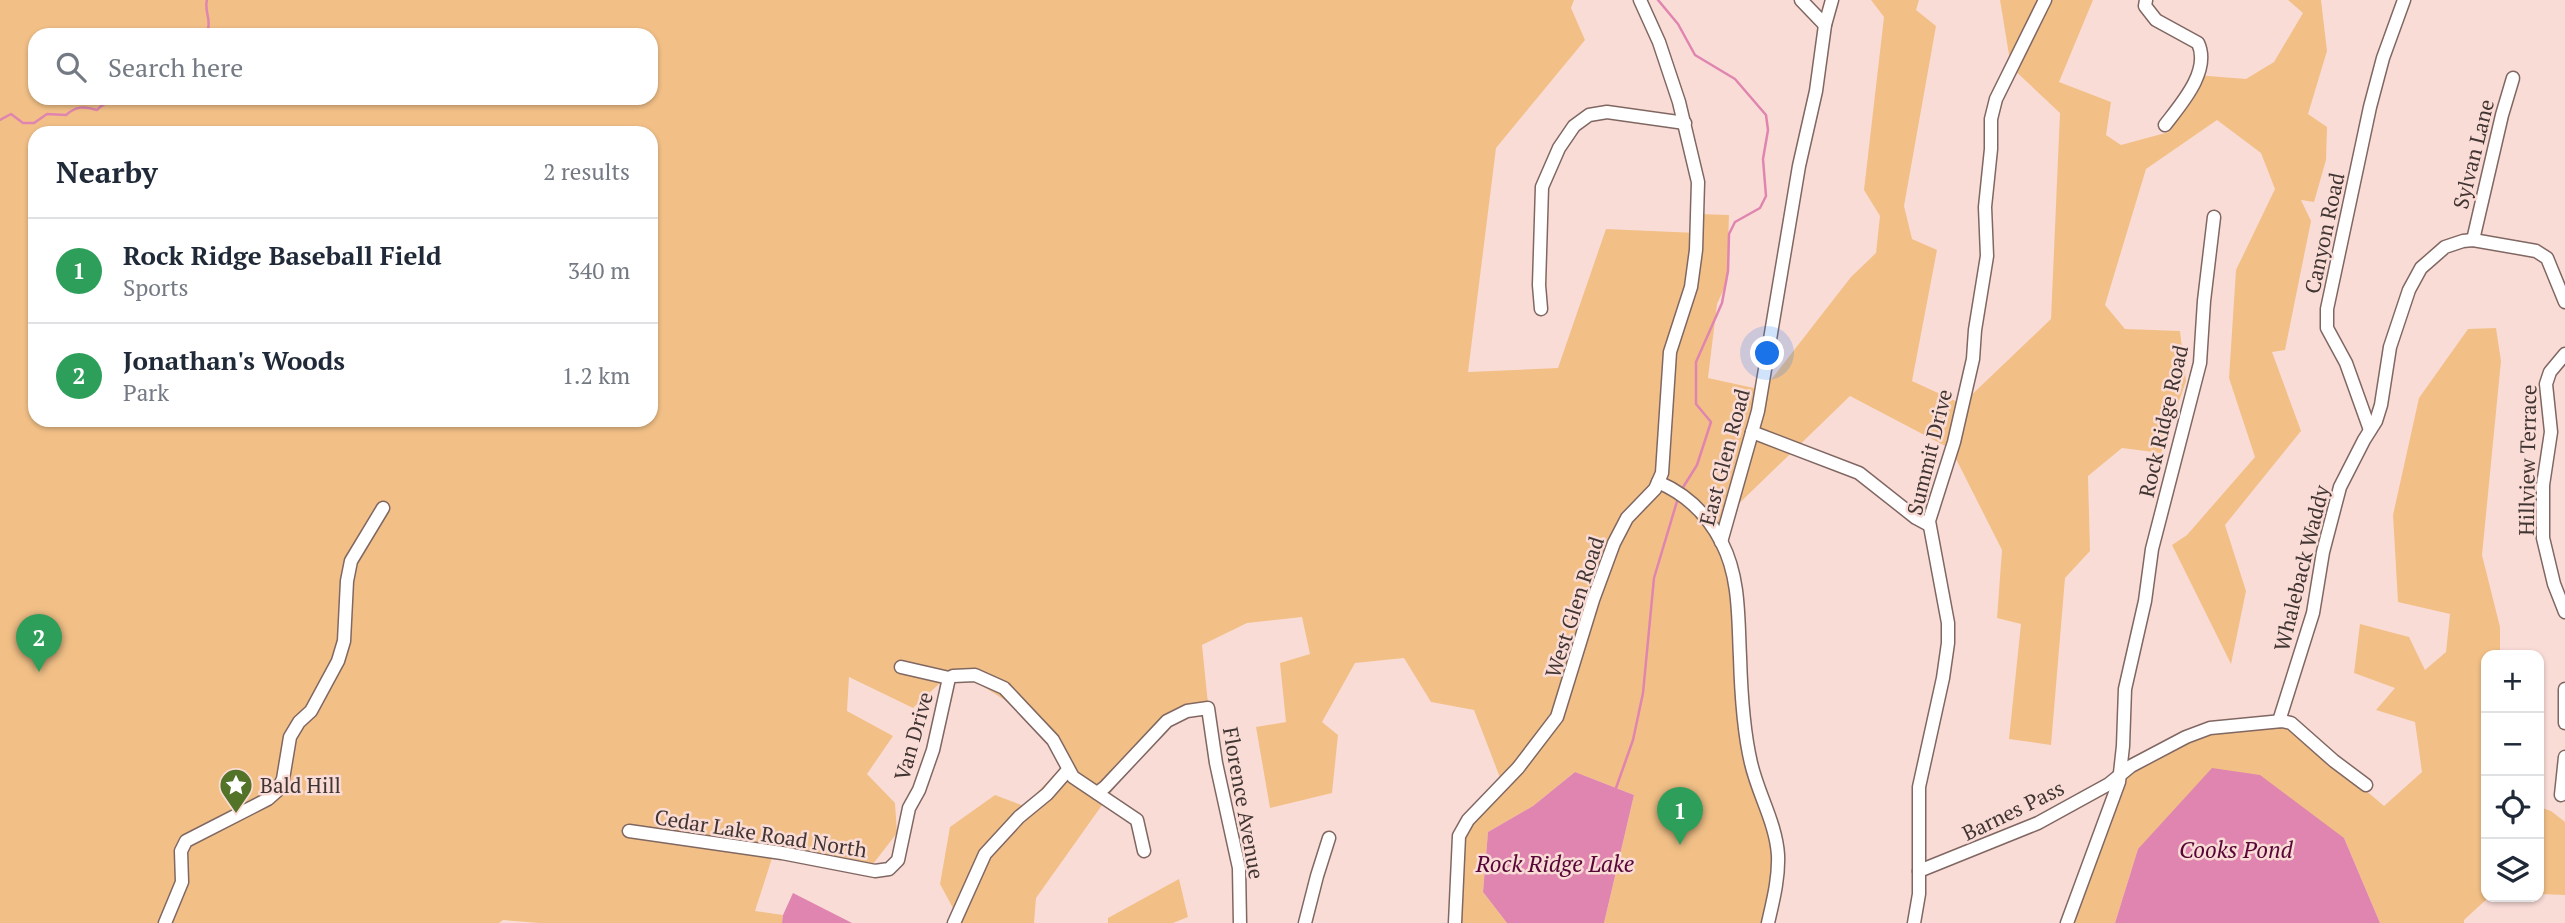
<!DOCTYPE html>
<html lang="en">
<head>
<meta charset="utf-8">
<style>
  :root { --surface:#fff; --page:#f2f2f3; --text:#1f2937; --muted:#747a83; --line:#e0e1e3; --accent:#537329 }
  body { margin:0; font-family:"PT Serif",serif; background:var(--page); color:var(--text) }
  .controls { position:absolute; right:21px; bottom:21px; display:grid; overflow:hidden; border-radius:14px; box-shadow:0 2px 5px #0004 }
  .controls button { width:63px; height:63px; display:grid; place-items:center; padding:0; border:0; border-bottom:2px solid var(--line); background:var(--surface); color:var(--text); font:35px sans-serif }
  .you { position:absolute; left:1768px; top:354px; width:24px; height:24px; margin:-18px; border:5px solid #fff; border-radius:50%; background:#1a73e8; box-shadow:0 0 0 10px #1a73e833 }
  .badge { display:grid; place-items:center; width:46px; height:46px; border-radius:50%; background:var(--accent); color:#fff; font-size:23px; font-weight:700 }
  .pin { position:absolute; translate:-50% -58px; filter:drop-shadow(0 2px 4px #0008) }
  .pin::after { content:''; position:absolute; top:37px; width:24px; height:21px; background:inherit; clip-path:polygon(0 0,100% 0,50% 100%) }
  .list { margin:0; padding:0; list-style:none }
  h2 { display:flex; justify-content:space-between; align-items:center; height:91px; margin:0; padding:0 28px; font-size:30px }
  h2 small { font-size:23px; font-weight:400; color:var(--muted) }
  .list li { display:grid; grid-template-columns:46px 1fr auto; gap:21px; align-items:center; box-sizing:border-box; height:105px; padding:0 28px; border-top:2px solid var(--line) }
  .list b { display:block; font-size:26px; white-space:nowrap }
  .list p { margin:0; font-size:23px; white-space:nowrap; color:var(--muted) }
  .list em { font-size:23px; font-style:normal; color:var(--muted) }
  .icon { flex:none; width:38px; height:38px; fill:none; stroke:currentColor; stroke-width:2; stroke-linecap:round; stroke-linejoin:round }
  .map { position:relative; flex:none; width:2565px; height:923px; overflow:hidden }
  .search { position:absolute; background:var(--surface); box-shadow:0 2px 5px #0004; left:28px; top:28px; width:630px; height:77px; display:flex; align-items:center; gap:18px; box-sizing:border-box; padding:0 24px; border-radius:21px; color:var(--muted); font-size:26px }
  .panel { position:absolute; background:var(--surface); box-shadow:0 2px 5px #0004; left:28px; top:126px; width:630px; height:301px; border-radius:21px }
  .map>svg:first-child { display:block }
  .green { fill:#f2c087; fill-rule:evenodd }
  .water { fill:#df85af }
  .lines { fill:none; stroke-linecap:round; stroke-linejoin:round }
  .stream { stroke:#df85af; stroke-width:2.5 }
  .minor-casing { stroke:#806762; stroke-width:15 }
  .minor { stroke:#fff; stroke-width:12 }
  .labels { text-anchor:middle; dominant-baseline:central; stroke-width:5; stroke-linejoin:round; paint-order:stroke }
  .street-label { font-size:21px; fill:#403532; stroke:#fadcd7 }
  .poi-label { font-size:21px; fill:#403532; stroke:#fadcd7; text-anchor:start }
  .water-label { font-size:23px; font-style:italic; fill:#580537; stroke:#fadcd7 }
</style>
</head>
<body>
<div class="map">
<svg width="2565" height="923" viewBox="0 0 2565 923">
  <rect width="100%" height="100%" fill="#fadcd7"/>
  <g class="green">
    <path d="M0,0H1574L1571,8L1585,40L1496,148L1468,372L1558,368L1606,229L1697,233L1699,214L1729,215L1727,282L1717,304L1708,378L1763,390L1851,277L1876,253L1880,216L1864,190L1884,17L1871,0H1919L1916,10L1936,26L1904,206L1912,239L1937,250L1912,381L1962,404L2051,319L2060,113L2011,67L2000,0H2093L2059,82L2111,102L2106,135L2121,145L2169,132L2196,75L2246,79L2274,62L2303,13L2288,0H2321L2327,51L2308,114L2327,127L2326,160L2314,202L2301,200L2311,221L2285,350L2272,352L2301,431L2225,525L2246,591L2231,664L2172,545L2187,535L2255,457L2229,378L2236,270L2275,189L2261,153L2217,120L2146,169L2105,305L2125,329L2180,331L2186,381L2161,453L2122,448L2088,476L2090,551L2065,578L2051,745L2009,739L2021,624L1997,618L2002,550L1951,449L1850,396L1723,519L1748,745L1780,855L1770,923H1604L1634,795L1575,772L1533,806L1488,832L1483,892L1507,923H1462L1460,841L1504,788L1474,710L1431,702L1404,658L1355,663L1322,722L1338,735L1332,793L1270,808L1256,727L1286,722L1280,663L1310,654L1302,617L1247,623L1202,645L1208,704L1149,739L1036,898L1034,923H961L940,884L950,827L995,795L1024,806L1064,765L1039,731L1016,707L960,672H952L913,708L849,677L847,711L893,736L867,774L895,803L897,833L873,864L774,852L755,911L783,915L782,923H539L503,920L499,923H0ZM35,35H651V98H35ZM35,133H651V420H35Z"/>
    <polygon points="2496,328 2501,361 2482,555 2500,627 2500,655 2486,655 2486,897 2489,897 2464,920 2464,923 2380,923 2344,838 2138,849 2115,923 2070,923 2126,772 2204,728 2286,722 2384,806 2422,772 2415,722 2376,710 2395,688 2354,673 2360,624 2409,637 2425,670 2446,652 2450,614 2398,602 2393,515 2419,398 2468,329"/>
    <polygon points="2539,807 2551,811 2565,822 2565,895 2539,894"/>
    <polygon points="1179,879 1188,917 1173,923 1108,923 1108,918"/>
  </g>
  <g class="water">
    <polygon points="2212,768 2260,775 2344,838 2380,923 2115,923 2138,849"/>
    <polygon points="1575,772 1634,795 1604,923 1507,923 1483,892 1488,832 1533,806"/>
    <polygon points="793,893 852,923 782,923 783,915"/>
  </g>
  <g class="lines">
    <g class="stream">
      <path d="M207,0C204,11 211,18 208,29L212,35"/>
      <polyline points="1658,0 1678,24 1695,55 1735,79 1766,115 1768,130 1763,159 1766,196 1760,208 1735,222 1729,234 1728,271 1722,303 1696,362 1696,404 1711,422 1697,465 1682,489"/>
      <path d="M0,120L11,114L23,123H34L47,114L66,115C76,106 84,106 97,110C102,104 109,103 113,98"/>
      <polyline points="1616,788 1633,740 1643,693 1654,578 1678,498"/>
    </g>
    <defs>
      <g id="minor">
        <polyline points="1801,0 1825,25"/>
        <path d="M2146,0L2145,6L2156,20L2198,43C2211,71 2181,104 2165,125"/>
        <polyline points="2473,240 2502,115 2513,78"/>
        <polyline points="1541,309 1539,285 1542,187 1559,148 1574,126 1589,115 1607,112 1685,123"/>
        <polyline points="2565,354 2550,372 2546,384 2551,432 2543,485 2543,538 2554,584 2565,612"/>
        <polyline points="2370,430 2346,363 2327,328 2327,309 2370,107 2383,58 2404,0"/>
        <polyline points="1752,432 1859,473 1916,518 1929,525"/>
        <path d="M1658,482C1686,494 1708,515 1722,543C1740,578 1738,619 1740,657C1741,692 1743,729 1751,763C1758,794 1776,823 1778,855C1779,878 1773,901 1768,923"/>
        <polyline points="1721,542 1758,411 1799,166 1816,91 1825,25 1832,0"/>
        <polyline points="901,667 949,678"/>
        <polyline points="2565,689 2565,723"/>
        <polyline points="2279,721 2313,613 2323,552 2340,487 2364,440 2376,421 2381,405 2390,347 2409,290 2421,268 2445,247 2463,241 2473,240 2536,251 2547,258 2565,302"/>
        <polyline points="1097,793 1105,787 1167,721 1187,711 1208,708 1216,763 1239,868 1240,923"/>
        <polyline points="2561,795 2565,757"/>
        <polyline points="629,831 782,853 875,871 889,869 898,860 909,808 919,790 933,750 949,678 953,676 975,675 1004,688 1053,740 1073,777 1137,820 1144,851"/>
        <polyline points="1919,871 2038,823 2109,784 2131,766 2186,737 2210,728 2282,721 2291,723 2334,761 2366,785"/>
        <polyline points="165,923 182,882 181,851 186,841 268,799 277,791 283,779 290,737 299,722 311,711 338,661 344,641 347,581 351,561 383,508"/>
        <polyline points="954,923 985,854 1019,817 1047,794 1068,770"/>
        <polyline points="1305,923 1317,876 1329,838"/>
        <polyline points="1455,923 1459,836 1468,820 1518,768 1557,717 1593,600 1614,543 1627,518 1655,489 1662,473 1670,352 1691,287 1696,250 1698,182 1679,102 1659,42 1640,0"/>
        <polyline points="1914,923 1919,894 1919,787 1943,678 1948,643 1948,623 1929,521 1954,442 1973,359 1975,330 1987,256 1985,207 1991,149 1991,119 1996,99 2045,0"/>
        <polyline points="2067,923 2119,782 2123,746 2125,689 2145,601 2152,549 2200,363 2204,301 2214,217"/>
      </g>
    </defs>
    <use href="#minor" class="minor-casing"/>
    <use href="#minor" class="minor"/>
  </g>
  <defs>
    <symbol id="sight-pin" viewBox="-11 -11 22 30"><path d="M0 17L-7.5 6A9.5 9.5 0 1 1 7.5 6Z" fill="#537329" stroke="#fadcd7"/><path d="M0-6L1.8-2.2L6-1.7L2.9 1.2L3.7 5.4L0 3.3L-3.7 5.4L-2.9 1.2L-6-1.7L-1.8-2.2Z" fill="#fff"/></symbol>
  </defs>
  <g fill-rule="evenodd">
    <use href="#sight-pin" x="217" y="766" width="38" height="52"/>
  </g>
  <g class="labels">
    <g class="street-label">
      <text transform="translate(2473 154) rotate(-76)">Sylvan Lane</text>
      <text transform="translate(2324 233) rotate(-78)">Canyon Road</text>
      <text transform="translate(2163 421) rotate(-77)">Rock Ridge Road</text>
      <text transform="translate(1929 452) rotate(-76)">Summit Drive</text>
      <text transform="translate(1724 457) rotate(-75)">East Glen Road</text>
      <text transform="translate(2527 460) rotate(-89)">Hillview Terrace</text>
      <text transform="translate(2301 568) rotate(-76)">Whaleback Waddy</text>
      <text transform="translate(1574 607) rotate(-72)">West Glen Road</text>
      <text transform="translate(913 736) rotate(-74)">Van Drive</text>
      <text transform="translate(1244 803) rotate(80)">Florence Avenue</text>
      <text transform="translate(2013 810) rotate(-26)">Barnes Pass</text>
      <text transform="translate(761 833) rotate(9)">Cedar Lake Road North</text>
    </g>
    <g class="poi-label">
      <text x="260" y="785">Bald Hill</text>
    </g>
    <g class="water-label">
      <text x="2236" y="849">Cooks Pond</text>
      <text x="1555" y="863">Rock Ridge Lake</text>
    </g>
  </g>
</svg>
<div class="controls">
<button>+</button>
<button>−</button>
<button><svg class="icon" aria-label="locate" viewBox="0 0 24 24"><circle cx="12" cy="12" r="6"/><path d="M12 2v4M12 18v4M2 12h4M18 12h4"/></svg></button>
<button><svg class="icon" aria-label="layers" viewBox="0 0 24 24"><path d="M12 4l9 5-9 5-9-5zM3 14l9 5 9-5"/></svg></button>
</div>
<div class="you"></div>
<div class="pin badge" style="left:1680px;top:845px;background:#2e9e5b">1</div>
<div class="pin badge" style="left:39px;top:672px;background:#2e9e5b">2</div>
<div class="search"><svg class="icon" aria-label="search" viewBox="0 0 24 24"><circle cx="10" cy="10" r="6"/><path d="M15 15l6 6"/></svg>Search here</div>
<section class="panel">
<h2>Nearby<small>2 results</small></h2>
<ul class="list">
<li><span class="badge" style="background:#2e9e5b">1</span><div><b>Rock Ridge Baseball Field</b><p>Sports</p></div><em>340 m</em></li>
<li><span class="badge" style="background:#2e9e5b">2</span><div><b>Jonathan's Woods</b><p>Park</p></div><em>1.2 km</em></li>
</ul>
</section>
</div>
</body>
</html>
